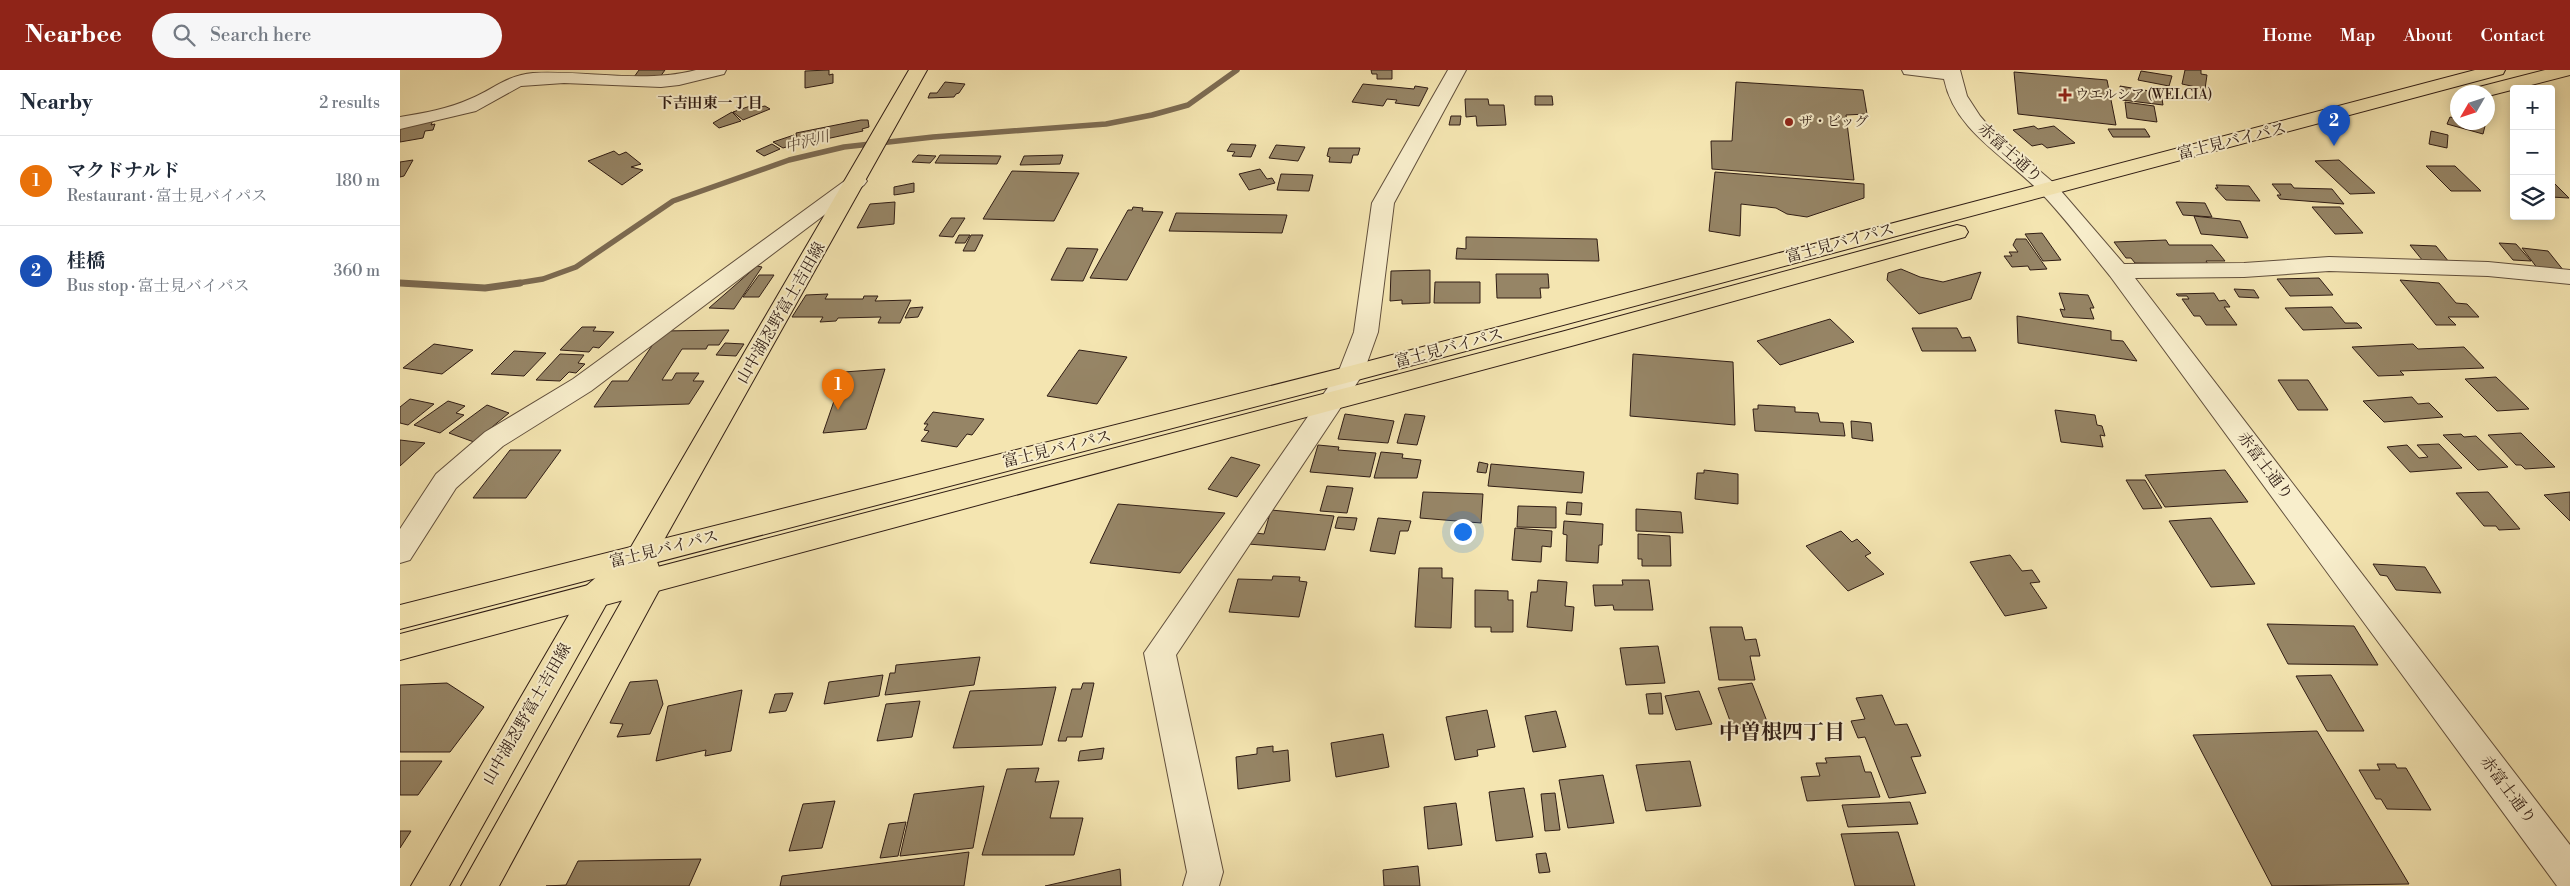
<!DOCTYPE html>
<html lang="en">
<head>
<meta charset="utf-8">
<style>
  :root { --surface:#fff; --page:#f6f6f7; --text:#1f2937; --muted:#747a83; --line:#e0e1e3; --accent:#8f2418 }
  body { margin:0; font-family:"Libre Bodoni","Noto Serif JP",serif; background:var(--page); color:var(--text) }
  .controls { position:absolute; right:15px; top:15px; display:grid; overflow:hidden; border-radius:5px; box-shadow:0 2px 12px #0003 }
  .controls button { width:45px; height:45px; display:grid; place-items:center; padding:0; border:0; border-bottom:1px solid var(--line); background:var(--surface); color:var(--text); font:25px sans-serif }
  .compass { position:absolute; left:2050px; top:15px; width:45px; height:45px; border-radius:50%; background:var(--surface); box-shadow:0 2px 12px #0003; rotate:231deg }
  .you { position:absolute; left:1062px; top:461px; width:18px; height:18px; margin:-12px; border:4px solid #fff; border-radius:50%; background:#1a73e8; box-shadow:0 0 0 8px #1a73e833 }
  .badge { display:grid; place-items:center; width:32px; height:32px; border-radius:50%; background:var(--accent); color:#fff; font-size:16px; font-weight:700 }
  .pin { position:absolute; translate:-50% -41px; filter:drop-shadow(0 1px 2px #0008) }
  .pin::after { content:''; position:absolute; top:26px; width:18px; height:15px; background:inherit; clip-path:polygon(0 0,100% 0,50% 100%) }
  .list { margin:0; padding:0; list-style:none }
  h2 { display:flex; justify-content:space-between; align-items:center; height:65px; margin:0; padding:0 20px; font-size:21px }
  h2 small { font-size:16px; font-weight:400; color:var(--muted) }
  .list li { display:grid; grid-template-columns:32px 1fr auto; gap:15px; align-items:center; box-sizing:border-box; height:90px; padding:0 20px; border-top:1px solid var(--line) }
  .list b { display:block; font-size:19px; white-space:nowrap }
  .list p { margin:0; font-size:16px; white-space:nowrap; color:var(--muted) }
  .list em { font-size:16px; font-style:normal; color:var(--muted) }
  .icon { flex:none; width:28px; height:28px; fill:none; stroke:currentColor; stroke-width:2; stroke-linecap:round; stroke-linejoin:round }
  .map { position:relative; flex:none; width:2170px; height:816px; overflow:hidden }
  header { display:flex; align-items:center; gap:30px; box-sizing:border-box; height:70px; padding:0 25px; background:var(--accent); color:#fff }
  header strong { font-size:24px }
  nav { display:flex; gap:28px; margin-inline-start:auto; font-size:18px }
  .search { width:350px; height:45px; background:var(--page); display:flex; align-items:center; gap:12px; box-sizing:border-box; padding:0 18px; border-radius:28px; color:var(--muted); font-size:19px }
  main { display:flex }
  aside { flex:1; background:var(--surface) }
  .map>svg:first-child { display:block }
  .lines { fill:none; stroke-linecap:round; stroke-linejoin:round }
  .stream-far1 { stroke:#7d6c53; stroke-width:5.5 }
  .stream { stroke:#7d6c53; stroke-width:7 }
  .building { fill:#968566; stroke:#301d15 }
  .minor-casing { stroke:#614f3c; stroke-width:2 }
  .major-casing { stroke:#301d15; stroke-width:2 }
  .highway-casing { stroke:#301d15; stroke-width:2 }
  .minor { fill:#f8eecc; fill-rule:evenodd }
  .major { fill:#f4e5b1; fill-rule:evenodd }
  .highway { fill:#f4e5b1; fill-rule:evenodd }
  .poi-dot { fill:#8f2418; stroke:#f8eecc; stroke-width:2 }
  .labels { text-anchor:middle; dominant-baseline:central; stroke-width:4; stroke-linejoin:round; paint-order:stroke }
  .far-poi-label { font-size:14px; fill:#301d15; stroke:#f8eecc; text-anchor:start }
  .far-neighbourhood-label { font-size:15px; font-weight:bold; fill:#301d15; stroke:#f8eecc }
  .far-water-label { font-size:15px; font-style:italic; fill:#5d4b39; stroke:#f8eecc }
  .street-label { font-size:16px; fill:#301d15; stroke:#f8eecc }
  .near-neighbourhood-label { font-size:21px; font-weight:bold; fill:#301d15; stroke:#f8eecc }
</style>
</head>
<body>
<header>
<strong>Nearbee</strong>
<div class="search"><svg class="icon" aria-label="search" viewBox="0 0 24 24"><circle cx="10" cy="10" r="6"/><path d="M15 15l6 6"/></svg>Search here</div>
<nav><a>Home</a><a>Map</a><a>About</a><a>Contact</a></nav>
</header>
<main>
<aside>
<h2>Nearby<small>2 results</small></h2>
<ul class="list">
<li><span class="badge" style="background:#e8710a">1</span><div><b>マクドナルド</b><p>Restaurant · 富士見バイパス</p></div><em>180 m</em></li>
<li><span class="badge" style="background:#1a4fb4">2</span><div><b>桂橋</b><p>Bus stop · 富士見バイパス</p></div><em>360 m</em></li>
</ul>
</aside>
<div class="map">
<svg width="2170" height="816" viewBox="0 0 2170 816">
  <rect width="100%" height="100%" fill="#f4e5b1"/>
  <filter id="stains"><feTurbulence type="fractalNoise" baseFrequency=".004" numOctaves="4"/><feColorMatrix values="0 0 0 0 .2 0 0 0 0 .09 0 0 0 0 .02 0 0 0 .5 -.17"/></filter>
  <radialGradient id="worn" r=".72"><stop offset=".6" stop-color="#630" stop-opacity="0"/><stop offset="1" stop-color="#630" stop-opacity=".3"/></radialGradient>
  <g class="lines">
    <g class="stream-far1">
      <polyline points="0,213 14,214"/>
      <polyline points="112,214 143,209 176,197 273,131 389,90 444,77 533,67 706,54 752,45 788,35 837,0"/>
    </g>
    <polyline class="stream" points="0,213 85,218 120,213"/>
  </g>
  <g class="building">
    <polygon points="239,0 265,0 260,7 234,7"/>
    <polygon points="429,0 429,5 433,4 433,13 405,18 405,1"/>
    <polygon points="971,0 992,0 992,9 977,9 977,4 972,4"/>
    <polygon points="1785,0 1801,0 1801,4 1807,5 1805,19 1782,14"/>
    <polygon points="1741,1 1772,6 1769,16 1738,10"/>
    <polygon points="1614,2 1707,10 1716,55 1618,44"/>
    <polygon points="545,12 565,14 559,23 556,24 554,27 528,28 530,23 537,23"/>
    <polygon points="1336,12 1463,20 1467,44 1446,45 1454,110 1312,99 1311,71 1332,71"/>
    <polygon points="963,14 1014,19 1015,16 1028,18 1019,36 995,33 997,30 987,29 983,36 952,32"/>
    <polygon points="1720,16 1761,23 1763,35 1722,30"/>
    <polygon points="1135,26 1152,26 1153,35 1135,35"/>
    <polygon points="1065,29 1088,29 1089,35 1104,35 1106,55 1077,56 1076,46 1066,47"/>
    <polygon points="1725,32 1754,36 1757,52 1727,48"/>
    <polygon points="356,34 360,37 365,36 370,39 343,50 333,42"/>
    <polygon points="332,42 341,51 319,58 313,53"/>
    <polygon points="1051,46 1061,46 1060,55 1049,55"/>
    <polygon points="2050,47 2058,49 2058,52 2085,56 2083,64 2047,54"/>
    <polygon points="33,50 31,55 35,54 33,60 25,61 23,68 0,72 0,60 4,55"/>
    <polygon points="461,50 468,50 469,57 462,59 463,61 398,75 396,63"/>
    <polygon points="1634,56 1638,59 1654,56 1675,73 1647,78 1642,74 1632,76 1613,60"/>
    <polygon points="1708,59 1745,59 1750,67 1713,67"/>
    <polygon points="2031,61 2048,65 2047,78 2029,74"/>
    <polygon points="394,65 396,74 383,78 373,72"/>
    <polygon points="372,74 380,79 364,86 356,81"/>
    <polygon points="831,74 856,75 851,87 832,86 835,82 827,81"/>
    <polygon points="876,75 905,77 898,91 869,88"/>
    <polygon points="929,78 960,78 958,85 953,85 951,93 929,92 930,87 927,86"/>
    <polygon points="214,81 219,85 226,82 241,94 231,97 243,100 222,115 188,91"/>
    <polygon points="518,85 536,86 530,93 512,92"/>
    <polygon points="540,85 601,86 597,94 535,93"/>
    <polygon points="663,85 660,94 620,95 624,86"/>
    <polygon points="13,90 4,106 0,107 0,92"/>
    <polygon points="1939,90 1975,123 1950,124 1915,91"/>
    <polygon points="2026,96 2055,96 2081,121 2051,121"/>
    <polygon points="860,99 867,109 872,108 875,113 849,120 839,104"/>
    <polygon points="612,101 679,103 654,151 583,149"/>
    <polygon points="1315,102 1464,114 1464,128 1407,147 1387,144 1376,138 1341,134 1340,166 1309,161"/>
    <polygon points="881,104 913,105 909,121 877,120"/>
    <polygon points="2151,110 2169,128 2151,127"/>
    <polygon points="514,113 514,122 494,125 494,117"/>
    <polygon points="1872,114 1891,114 1894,118 1932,119 1944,134 1880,129 1877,125 1881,125"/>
    <polygon points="1816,115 1849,116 1860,131 1826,130 1815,118 1818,118"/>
    <polygon points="495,132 494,154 457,158 470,134"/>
    <polygon points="1776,132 1805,133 1812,147 1783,145"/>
    <polygon points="733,137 743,138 742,141 763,142 727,210 690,208 728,140 732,140"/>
    <polygon points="1912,137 1940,137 1963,163 1935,164"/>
    <polygon points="776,143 887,145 882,163 769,161"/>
    <polygon points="1794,146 1840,151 1848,168 1801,164"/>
    <polygon points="551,148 565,148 553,167 539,166"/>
    <polygon points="1642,163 1661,190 1643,191 1625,164"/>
    <polygon points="559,165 570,165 565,173 555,173"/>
    <polygon points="571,165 583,165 575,181 563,181"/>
    <polygon points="1066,167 1197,169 1199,191 1056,189 1057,178 1066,179"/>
    <polygon points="1616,169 1626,169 1647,199 1630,200 1628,196 1612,197 1604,186 1612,186 1609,182 1618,182 1613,175"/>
    <polygon points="1766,170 1769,175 1812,175 1825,191 1806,191 1808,194 1735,193 1731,188 1726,188 1714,172"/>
    <polygon points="2099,173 2116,174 2131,191 2113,190"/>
    <polygon points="2010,175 2036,176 2049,192 2023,191"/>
    <polygon points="667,178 698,179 683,211 651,210"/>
    <polygon points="2122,178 2148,181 2164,201 2138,199"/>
    <polygon points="357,196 362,197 334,239 309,238"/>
    <polygon points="1501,199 1520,207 1543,212 1581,202 1571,229 1519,244 1487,210 1488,203"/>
    <polygon points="1030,200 1030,233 1002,234 1002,230 990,231 991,201"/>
    <polygon points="1096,204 1148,204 1149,218 1140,218 1141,228 1097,228"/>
    <polygon points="359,205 374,205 359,227 343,227"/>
    <polygon points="1919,208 1933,225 1890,226 1877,209"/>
    <polygon points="2000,210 2039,213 2056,233 2067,234 2079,247 2048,247 2056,255 2036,255"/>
    <polygon points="1035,212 1080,212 1080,233 1034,233"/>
    <polygon points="1834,219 1854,220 1859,228 1839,227"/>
    <polygon points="1659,223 1688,225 1694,238 1690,238 1694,249 1663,247 1660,239 1665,240"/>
    <polygon points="1814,223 1819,231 1825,230 1830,237 1824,237 1837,255 1806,255 1800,246 1794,246 1782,229 1789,229 1787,226 1778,226 1776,224"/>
    <polygon points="428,224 425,229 463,229 464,226 478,226 475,231 511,230 500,253 478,253 481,247 438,248 436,251 420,252 423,247 392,247 406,225"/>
    <polygon points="523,237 518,247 505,248 510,238"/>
    <polygon points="1932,237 1945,253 1957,253 1962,258 1903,260 1885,238"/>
    <polygon points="1617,246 1711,261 1711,270 1723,271 1737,291 1618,273"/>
    <polygon points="1430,249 1454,272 1380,295 1357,271"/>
    <polygon points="182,257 196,257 193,261 214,262 199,278 193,277 189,282 160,280"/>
    <polygon points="1512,258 1557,258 1562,268 1570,267 1576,281 1522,281"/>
    <polygon points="329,260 319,275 308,275 306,279 282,279 262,310 272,310 276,303 299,303 293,311 304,311 289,334 194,337 212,311 228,311 262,261"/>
    <polygon points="325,273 344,274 336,286 316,285"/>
    <polygon points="34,274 73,280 42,304 3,298"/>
    <polygon points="2013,274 2018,279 2064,277 2084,298 2000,301 2004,305 1978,306 1952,277"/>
    <polygon points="679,280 727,287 697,334 647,326"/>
    <polygon points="114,281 146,283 124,306 91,304"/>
    <polygon points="160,284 184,285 178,293 185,294 176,303 169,302 160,311 136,310"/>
    <polygon points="1233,284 1333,292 1335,355 1230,346"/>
    <polygon points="485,299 466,359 423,363 444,302"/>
    <polygon points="2096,307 2129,339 2097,341 2065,309"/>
    <polygon points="1878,310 1908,310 1928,340 1898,340"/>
    <polygon points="2012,327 2018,334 2029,333 2043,347 1984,352 1963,331"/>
    <polygon points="10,329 34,334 8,355 0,353 0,337"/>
    <polygon points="48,331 65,336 56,343 64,345 40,363 14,355"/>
    <polygon points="87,335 109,343 74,372 49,363"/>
    <polygon points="1358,335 1395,337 1395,342 1418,343 1420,352 1443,353 1445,366 1355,361 1353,339 1358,339"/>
    <polygon points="1655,340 1695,345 1697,355 1702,356 1705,366 1700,365 1703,377 1661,372"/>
    <polygon points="533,342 584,349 572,365 567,364 557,377 521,371 529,361 524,360 528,354 524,354"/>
    <polygon points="945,344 994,351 988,373 938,369"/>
    <polygon points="1005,344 1025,346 1017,375 997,373"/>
    <polygon points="1451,351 1471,353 1473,371 1452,368"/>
    <polygon points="2121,363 2155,397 2125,399 2121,395 2116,395 2088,365"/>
    <polygon points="2061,364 2064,367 2076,366 2108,397 2078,400 2043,365"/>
    <polygon points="0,370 25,373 0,396"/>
    <polygon points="2039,374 2062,398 2010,402 1987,377 2007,375 2019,388 2028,387 2017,375"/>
    <polygon points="918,375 939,377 938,380 976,383 970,407 910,402"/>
    <polygon points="110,380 161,380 126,428 73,428"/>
    <polygon points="981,382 1003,384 1002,388 1021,390 1017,408 974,408"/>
    <polygon points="831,387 860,395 837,427 808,419"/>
    <polygon points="1079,392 1088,394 1086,403 1077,402"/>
    <polygon points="1091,394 1184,402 1182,423 1088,416"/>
    <polygon points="1304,400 1338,404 1338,434 1295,429 1297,403 1304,403"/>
    <polygon points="1825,400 1848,432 1765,437 1745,405"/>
    <polygon points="1726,410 1745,410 1762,438 1743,439"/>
    <polygon points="927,416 953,418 947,443 920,441"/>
    <polygon points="1023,422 1083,424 1081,453 1020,448"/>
    <polygon points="2088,422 2120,459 2099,460 2096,456 2084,456 2056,423"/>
    <polygon points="2170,422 2170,451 2144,425"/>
    <polygon points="1167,432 1182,433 1181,445 1166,444"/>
    <polygon points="718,434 825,443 780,503 690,493"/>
    <polygon points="1118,436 1156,437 1156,458 1117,457"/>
    <polygon points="1236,439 1281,442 1283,463 1236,461"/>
    <polygon points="871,440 934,446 925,480 848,474 855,463 864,464"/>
    <polygon points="938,447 957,448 954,460 935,458"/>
    <polygon points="978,448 1011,451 1008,461 1000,461 995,484 970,481"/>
    <polygon points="1811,448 1855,514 1811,517 1769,451"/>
    <polygon points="1164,451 1203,454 1202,475 1199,475 1198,493 1166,491 1167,465 1163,464"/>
    <polygon points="1115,458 1152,461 1151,477 1142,476 1141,492 1112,490"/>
    <polygon points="1441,461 1452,472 1457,469 1471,483 1465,486 1484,504 1448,521 1406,476"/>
    <polygon points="1238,464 1270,466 1271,496 1242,496 1242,489 1238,489"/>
    <polygon points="1610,485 1622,501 1632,500 1640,512 1630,513 1647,538 1605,546 1570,492"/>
    <polygon points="1973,494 2025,497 2041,523 1996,520 1987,506 1980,505"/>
    <polygon points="1019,498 1042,498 1042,508 1053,508 1051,558 1015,557"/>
    <polygon points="873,506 900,507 899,511 907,512 899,547 829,542 838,509 872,510"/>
    <polygon points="1138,510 1167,512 1165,536 1174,537 1172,561 1127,557 1131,522 1137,522"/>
    <polygon points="1222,510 1249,510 1253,540 1214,540 1213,535 1195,536 1193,515 1223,515"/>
    <polygon points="1075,520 1108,521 1108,530 1113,530 1113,562 1091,562 1091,557 1075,557"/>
    <polygon points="1867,554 1954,556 1978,595 1888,594"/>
    <polygon points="1310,557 1342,557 1345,570 1356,569 1360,586 1350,586 1355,610 1319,610"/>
    <polygon points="1258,576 1265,613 1226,615 1220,578"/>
    <polygon points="580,587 574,615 485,625 490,603 495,603 496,595"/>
    <polygon points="483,605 479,626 424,634 429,612"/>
    <polygon points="1931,605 1964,661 1927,661 1896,606"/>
    <polygon points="257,610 263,634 250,664 217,667 223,654 210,653 230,612"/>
    <polygon points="47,613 84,637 50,682 0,682 0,615"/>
    <polygon points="683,613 694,613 682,667 667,667 666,671 658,671 672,619 681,619"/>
    <polygon points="1352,613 1368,654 1333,659 1318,618"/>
    <polygon points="656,617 642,675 553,678 570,621"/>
    <polygon points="342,620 331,681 305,686 306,680 256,691 268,636"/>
    <polygon points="1299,621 1312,654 1276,660 1265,626"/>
    <polygon points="393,623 386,641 369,643 375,624"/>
    <polygon points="1261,623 1263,644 1249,644 1246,624"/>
    <polygon points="1482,625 1495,655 1507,654 1521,686 1511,687 1526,723 1489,728 1465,667 1458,668 1451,651 1465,649 1456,628"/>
    <polygon points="520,631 512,667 477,671 486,634"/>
    <polygon points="1087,640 1095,677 1077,680 1078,686 1055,690 1046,647"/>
    <polygon points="1156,641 1166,677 1133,682 1125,646"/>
    <polygon points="1917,661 2009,814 1872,816 1793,665"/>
    <polygon points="983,664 989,697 936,707 931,673"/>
    <polygon points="873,676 873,682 888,680 890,711 838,719 836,687 857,684 857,678"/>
    <polygon points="704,678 702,689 678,691 680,681"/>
    <polygon points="1460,686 1465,702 1471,702 1480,727 1407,731 1401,707 1420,706 1416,693 1427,693 1425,688"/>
    <polygon points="0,691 42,691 18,725 0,725"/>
    <polygon points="1290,691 1301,736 1246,741 1236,695"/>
    <polygon points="1977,694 1995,694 1997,698 2006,698 2031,740 1987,739 1981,729 1976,729 1959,700 1980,700"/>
    <polygon points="639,698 635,712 659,711 650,748 683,748 674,785 582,785 607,699"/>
    <polygon points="1203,705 1214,753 1168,758 1159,710"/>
    <polygon points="584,716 573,778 500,786 514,724"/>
    <polygon points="1124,718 1133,767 1096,771 1089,722"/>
    <polygon points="1155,723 1160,760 1145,761 1141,724"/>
    <polygon points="435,731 422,778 389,781 403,734"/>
    <polygon points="1510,732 1518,754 1448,757 1442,735"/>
    <polygon points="1056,733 1062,775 1028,779 1024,737"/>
    <polygon points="506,752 498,786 480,788 489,754"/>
    <polygon points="0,761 11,761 0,778"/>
    <polygon points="1498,762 1515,816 1455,816 1441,764"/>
    <polygon points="569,782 564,816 380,816 382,806"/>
    <polygon points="1146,783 1150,802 1139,803 1136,784"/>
    <polygon points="301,789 289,816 146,816 166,815 178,791"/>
    <polygon points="1018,796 1020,816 984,816 983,800"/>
    <polygon points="720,799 721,816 645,816"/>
  </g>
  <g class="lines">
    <defs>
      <g id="minor">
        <path d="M296,0H326L324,4L279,15L261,17L164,13L121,16L76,41L0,59V47C24,43 48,39 70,29C94,19 105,6 133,3C187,0 243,14 296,0Z"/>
        <polygon points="1048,0 1066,0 994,133 978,262 963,304 776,585 823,802 819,816 783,816 787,802 744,583 938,303 954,262 972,133"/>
        <path d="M1502,0H1560L1567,26L1580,46L1593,61L1655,114L1724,194L1844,193L1929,187L2088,192L2170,200V214L2088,206L1929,201L1844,207L1735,208L2170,775V816H2157L1710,206C1687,178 1666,149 1641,123C1606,86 1555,62 1544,9L1504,4Z"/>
        <polygon points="457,105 464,107 467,111 464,115 191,321 103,376 56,418 10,490 0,493 0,459 36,404 85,362 173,309 450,107"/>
      </g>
      <polygon id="major" points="509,0 527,0 255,486 264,511 99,816 61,816 234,509 207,533 49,816 11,816 185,517 231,477"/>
      <g id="highway">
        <polygon points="2075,0 2105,0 2103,4 950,312 0,559 0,535 950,296"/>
        <polygon points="2145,0 2170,0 2170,5 2088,26 2088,22 2073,22 2075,18"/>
        <polygon points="1557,155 1565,157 1568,162 1565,167 1175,275 0,590 0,564 1161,262"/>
      </g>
    </defs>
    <use href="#minor" class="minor-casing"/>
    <use href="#major" class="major-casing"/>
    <use href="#highway" class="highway-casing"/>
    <use href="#minor" class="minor"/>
    <use href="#major" class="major"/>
    <use href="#highway" class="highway"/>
  </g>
  <g class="poi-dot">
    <path d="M1662.5 17.5h5v5h5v5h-5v5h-5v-5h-5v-5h5z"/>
    <circle cx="1389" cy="52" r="5"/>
  </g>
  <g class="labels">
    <g class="far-poi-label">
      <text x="1675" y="25">ウエルシア (WELCIA)</text>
      <text x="1399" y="52">ザ・ビッグ</text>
    </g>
    <g class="far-neighbourhood-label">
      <text x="310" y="33">下吉田東一丁目</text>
    </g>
    <g class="far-water-label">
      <text transform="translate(407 72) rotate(-15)">中沢川</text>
    </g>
    <g class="street-label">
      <text transform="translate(1832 71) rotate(-14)">富士見バイパス</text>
      <text transform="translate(1610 83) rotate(42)">赤富士通り</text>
      <text transform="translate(1440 173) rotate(-15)">富士見バイパス</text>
      <text transform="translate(381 243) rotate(-60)">山中湖忍野富士吉田線</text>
      <text transform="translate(1049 278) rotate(-15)">富士見バイパス</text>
      <text transform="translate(657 379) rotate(-14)">富士見バイパス</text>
      <text transform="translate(1865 396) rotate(53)">赤富士通り</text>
      <text transform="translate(264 479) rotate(-14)">富士見バイパス</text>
      <text transform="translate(127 644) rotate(-60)">山中湖忍野富士吉田線</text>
      <text transform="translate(2108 720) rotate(53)">赤富士通り</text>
    </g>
    <g class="near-neighbourhood-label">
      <text x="1382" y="663">中曽根四丁目</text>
    </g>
  </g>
  <rect width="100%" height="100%" filter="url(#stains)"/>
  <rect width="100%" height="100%" fill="url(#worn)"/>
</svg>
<div class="controls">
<button>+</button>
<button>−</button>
<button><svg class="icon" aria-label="layers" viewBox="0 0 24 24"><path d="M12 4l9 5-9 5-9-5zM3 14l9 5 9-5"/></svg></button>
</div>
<svg class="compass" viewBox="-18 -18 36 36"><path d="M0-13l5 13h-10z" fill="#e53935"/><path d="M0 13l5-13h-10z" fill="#747a83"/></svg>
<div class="you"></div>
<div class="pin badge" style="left:438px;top:340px;background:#e8710a">1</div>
<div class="pin badge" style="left:1934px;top:76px;background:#1a4fb4">2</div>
</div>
</main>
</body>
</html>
